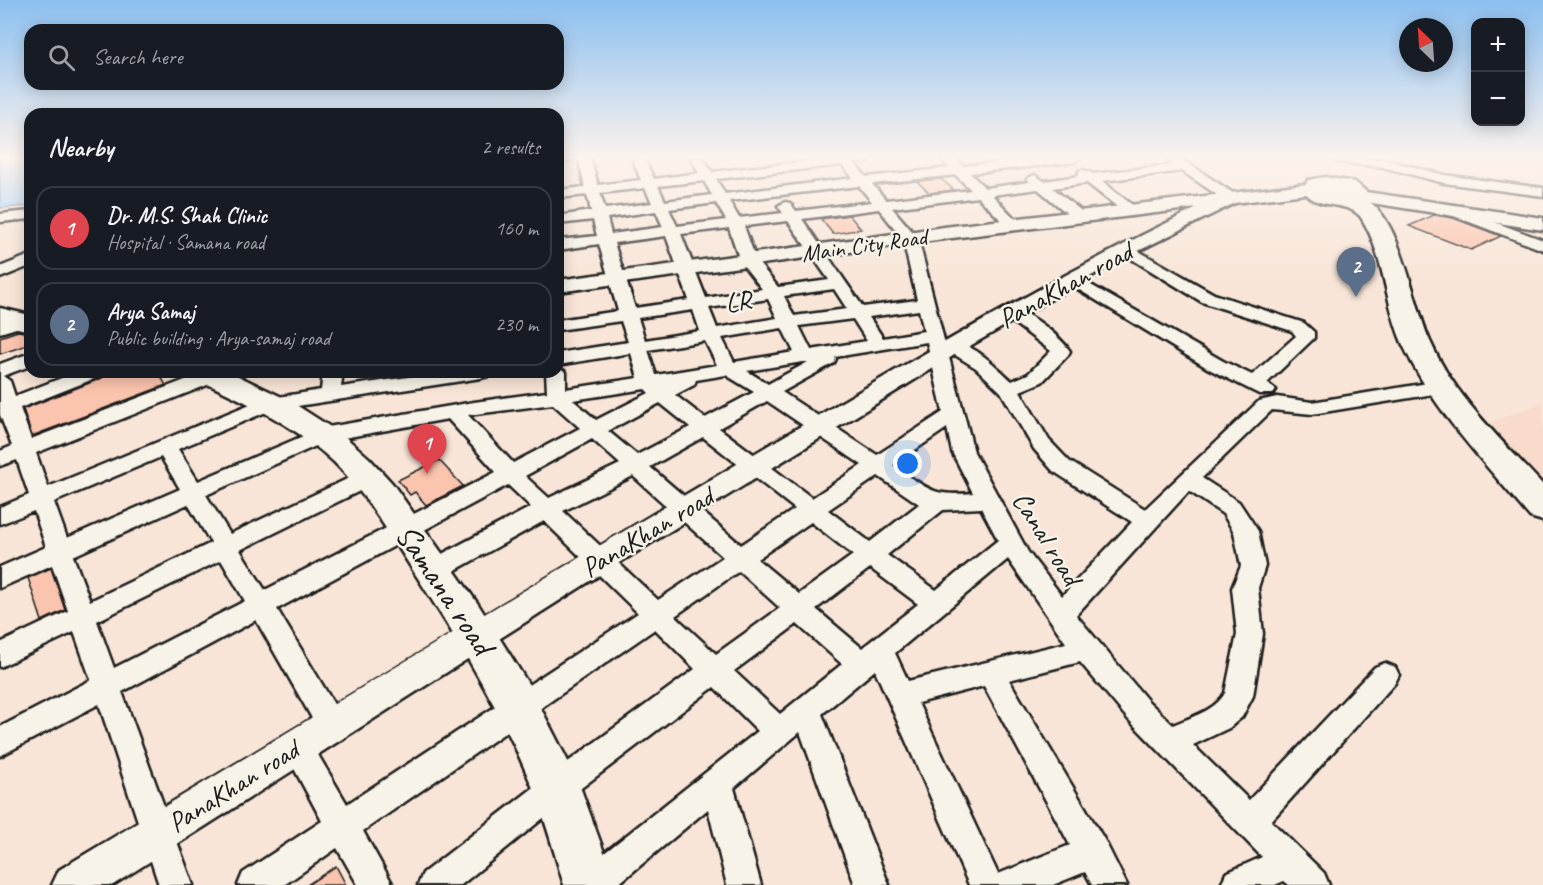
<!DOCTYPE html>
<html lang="en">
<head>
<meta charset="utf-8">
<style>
  :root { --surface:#171b24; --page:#242831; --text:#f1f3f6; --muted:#9ea1a6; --line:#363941; --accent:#db2777 }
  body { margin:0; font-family:Caveat,sans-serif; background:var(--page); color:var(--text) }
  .controls { position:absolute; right:18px; top:18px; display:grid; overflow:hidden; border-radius:12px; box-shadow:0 3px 15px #0003 }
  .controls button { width:54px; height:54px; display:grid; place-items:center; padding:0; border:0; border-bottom:2px solid var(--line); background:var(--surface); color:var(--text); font:30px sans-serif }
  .compass { position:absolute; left:1399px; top:18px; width:54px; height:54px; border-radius:50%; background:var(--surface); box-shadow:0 3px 15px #0003; rotate:335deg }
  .you { position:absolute; left:908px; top:464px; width:21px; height:21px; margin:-15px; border:4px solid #fff; border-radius:50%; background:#1a73e8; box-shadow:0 0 0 9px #1a73e833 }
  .badge { display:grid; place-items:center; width:39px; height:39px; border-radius:50%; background:var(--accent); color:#fff; font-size:20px; font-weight:700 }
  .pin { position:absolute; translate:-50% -50px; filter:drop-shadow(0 2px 3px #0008) }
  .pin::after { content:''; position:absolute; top:32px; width:21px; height:18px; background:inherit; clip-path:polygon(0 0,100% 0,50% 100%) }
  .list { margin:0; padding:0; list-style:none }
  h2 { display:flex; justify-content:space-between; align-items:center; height:78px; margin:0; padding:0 24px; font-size:26px }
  h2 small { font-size:20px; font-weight:400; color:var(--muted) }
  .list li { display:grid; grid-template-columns:39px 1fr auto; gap:18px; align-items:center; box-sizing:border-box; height:84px; margin:0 12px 12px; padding:0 12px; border:2px solid var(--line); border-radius:18px }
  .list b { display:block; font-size:22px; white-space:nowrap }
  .list p { margin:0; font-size:20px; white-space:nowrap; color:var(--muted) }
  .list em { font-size:20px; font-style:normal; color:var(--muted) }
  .icon { flex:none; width:33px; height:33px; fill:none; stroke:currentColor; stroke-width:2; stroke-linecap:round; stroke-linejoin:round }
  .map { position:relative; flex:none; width:1543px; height:885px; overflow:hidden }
  .search { position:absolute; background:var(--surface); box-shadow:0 3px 15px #0003; left:24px; top:24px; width:540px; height:66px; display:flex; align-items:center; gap:15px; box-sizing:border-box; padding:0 21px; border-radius:18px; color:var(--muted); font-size:22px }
  .panel { position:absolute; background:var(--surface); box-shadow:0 3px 15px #0003; left:24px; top:108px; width:540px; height:270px; border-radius:18px }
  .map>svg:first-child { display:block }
  .built { fill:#f9dbcb }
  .water { fill:#a0cffc; stroke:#6b87a2; stroke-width:1.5 }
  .building { fill:#fbc4ae; stroke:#1c1c1c; stroke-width:1.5 }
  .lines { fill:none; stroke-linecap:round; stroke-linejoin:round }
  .minor-casing { stroke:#1c1c1c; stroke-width:5 }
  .tertiary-casing { stroke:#1c1c1c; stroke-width:5 }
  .primary-casing { stroke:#1c1c1c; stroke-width:5 }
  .minor { fill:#f7f3e8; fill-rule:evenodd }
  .tertiary { fill:#f7f3e8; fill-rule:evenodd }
  .primary { fill:#f7f3e8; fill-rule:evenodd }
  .labels { text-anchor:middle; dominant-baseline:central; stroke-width:5; stroke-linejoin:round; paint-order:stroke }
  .far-street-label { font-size:24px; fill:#1c1c1c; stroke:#f7f3e8 }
  .street-label { font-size:28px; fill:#1c1c1c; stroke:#f7f3e8 }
  .near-street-label { font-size:33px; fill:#1c1c1c; stroke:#f7f3e8 }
</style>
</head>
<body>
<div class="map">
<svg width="1543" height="885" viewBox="0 0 1543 885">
  <rect width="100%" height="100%" fill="#f8e5d7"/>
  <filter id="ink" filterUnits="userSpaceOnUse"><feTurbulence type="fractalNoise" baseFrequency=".0167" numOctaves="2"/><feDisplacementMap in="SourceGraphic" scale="12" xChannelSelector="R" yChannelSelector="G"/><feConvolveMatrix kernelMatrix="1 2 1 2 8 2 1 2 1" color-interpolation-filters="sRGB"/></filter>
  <g filter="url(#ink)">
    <polygon class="built" points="1543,402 1543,513 1536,506 1491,422"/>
    <polygon class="water" points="0,158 30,158 30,206 0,208"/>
    <g class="building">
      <polygon points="941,179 954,190 929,193 917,181"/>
      <polygon points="849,215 861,229 833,234 821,219"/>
      <polygon points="1434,215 1453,218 1501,236 1471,250 1409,226"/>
      <polygon points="18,331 24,332 30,344 0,354 0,337"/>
      <polygon points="109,372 158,372 166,385 32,436 23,409 102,378"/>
      <polygon points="439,460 463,486 426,505 415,492 410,495 398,480"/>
      <polygon points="51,568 65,610 42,621 28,578"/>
      <polygon points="336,866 346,885 307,885"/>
    </g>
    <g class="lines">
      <defs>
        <g id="minor">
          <polygon points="558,158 572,158 571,161 558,162"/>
          <path d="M578,158H590L598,185L641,180L632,158H644L654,179L699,173L691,158H703L712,172L836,158H871L870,161L854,163L866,177L949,168L941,158H954L963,166L1043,158H1080L1074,162L970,173L985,188L1030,182L1027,179L1034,175L1044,181L1079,176V171L1084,170L1093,174L1173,165L1166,158H1180L1236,195L1238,198L1236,201H1226L1182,171L1102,181L1135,207L1137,210L1130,214L1125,213L1087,183L1053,188L1085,214L1087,217L1085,220H1075L1038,189L992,195L1021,225L1014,229L1009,228L978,197L892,208L918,238L945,344C963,333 999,369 1012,381L1028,374L1051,351L1006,317L1003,313L1006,309C1023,305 1061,337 1070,351L1068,355L1042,382L1020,391L1049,440L1069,461L1145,509L1259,401L1277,397L1312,402L1440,381L1447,383L1450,387L1447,391L1440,393L1312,414L1272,410L1202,478L1239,502L1258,531L1265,566L1258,588L1263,634L1253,696L1242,717L1229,728L1193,745L1249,800L1375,667L1385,663L1395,667L1399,675L1395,683L1271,821L1324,873L1329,885H1289L1284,881L1275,885H1221L1226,873L1262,857L1128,719L1080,662L1009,680L1105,841L1127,885H1092L1085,872L1053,885H969L875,670L822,714L889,885H855L800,732L734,788L761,885H727L708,809L617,885H574L579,873L758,731L714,687L568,798L461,885H418L423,873L546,778L695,669L655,629L363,831L393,885H358L337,848L284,885H238L243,873L322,821L282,746L287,736L297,732L307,736L347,804L638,613L544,521L443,577L434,579L425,577L422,570L425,563L531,507L508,485L277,609L341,716L345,725L341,734L331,738L321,734L256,620L122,692L193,885H159L99,704L0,756V727L91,680L74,632L0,667V643L68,611L52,565L0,588V567L46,547L34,511L0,524V507L29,495L17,460L0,466V451L12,446L0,415V364L30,353V366L3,376L10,381L15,396L77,372H104L101,376L20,408L31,439L206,372H220L223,376L220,380L36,453L48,487L260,400L321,390L323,372H343L341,387L442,372H491L488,376L481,378L271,410L178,449L198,481L322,428L474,402L547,392L546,372H558V367L566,372V389L638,378L631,353L558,365V353L628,342L621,321L558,330V320L618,311L599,244L558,250V240L597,236L593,220L558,224V216L591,211L587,195L558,198V190L585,187ZM842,165L853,178L725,194L716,179ZM956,175L971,190L886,200L872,184ZM704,181L712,195L665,201L658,186ZM859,186L872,202L796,211L790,203L785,202L778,206L783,213L739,218L729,201ZM645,188L652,203L605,209L600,193ZM716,203L726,220L677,226L669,209ZM879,209L903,239L917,300L863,307L802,219ZM656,211L663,227L611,234L607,218ZM788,221L829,280L778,287L756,260L744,226ZM729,228L740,261L762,289L706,298L681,234ZM666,236L689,300L635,308L614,243ZM834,289L847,309L794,316L784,296ZM768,299L777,318L717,328L709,308ZM693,310L700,331L645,340L638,318ZM919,310L924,331L883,338L869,317ZM853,319L867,341L811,350L799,326ZM782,328L794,352L734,362L722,338ZM705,341L717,365L656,375L648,350ZM927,342L943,412L877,455L782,392L834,363L836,359L835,357ZM947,350L976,368L1001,392L1034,449L1053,471L1132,522L1062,596L1028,552L974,452ZM808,362L768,384L747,371L803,362ZM726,375L754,392L705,418L675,395L694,385L696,380ZM645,389L649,393L596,420L573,400ZM767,401L862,465L812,498L719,428ZM660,403L690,427L637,455L608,431ZM553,404L580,428L513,463L468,415ZM448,419L496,472L265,590L240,550L376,483L379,478L376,473L368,470L360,473L230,534L206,495L327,441ZM947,428L952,452L973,493C931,497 927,488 893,465ZM703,437L795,509L741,545L650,467ZM592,439L620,464L549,498L525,476ZM161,457L180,489L67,538L54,502ZM633,476L723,557L658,600L563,511ZM878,476L919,504L870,542L828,510ZM1189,491L1223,514L1234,532L1241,566L1232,588L1237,634L1225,693C1215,711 1191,717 1173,725L1148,701L1076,615ZM188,504L211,543L90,601L73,556ZM981,508L998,540L936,590L887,555L943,510ZM811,522L853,555L799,594L757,559ZM1008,559L1066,643L908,681L895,653ZM221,560L245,601L114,668L97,621ZM870,568L918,604L862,648L816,609ZM739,571L780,608L716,654L675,616ZM797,624L842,664L780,714L734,671ZM984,686L1070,845L998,874L918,703Z"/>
          <polygon points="1332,158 1383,159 1444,175 1543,188 1543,196 1444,183 1383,167 1338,162"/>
          <polygon points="1456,208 1543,240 1543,250 1451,215 1449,212 1451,209"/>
          <polygon points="30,211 30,219 0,222 0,214"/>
          <polygon points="1128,245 1214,294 1304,323 1314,332 1314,338 1267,383 1276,390 1273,394 1259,394 1209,369 1063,280 1071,275 1077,277 1223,361 1252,375 1296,336 1292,331 1202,302 1122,253 1120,250 1122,247"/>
          <polygon points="30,255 30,266 0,278 0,267"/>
          <polygon points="20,316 26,317 29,321 26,325 0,333 0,322"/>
        </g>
        <g id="tertiary">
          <path d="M1314,183L1320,184L1323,188L1320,192L1235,203L1114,263L961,351L609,569L113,885H52L59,870C276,739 493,608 712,479C871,384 1030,289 1197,208L944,239L558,292V280L944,227Z"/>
          <polygon points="1359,191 1543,218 1543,230 1353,200 1350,196 1353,192"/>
        </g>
        <g id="primary">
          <path d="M1325,177L1355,182L1370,195L1368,201C1401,221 1414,306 1430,341C1455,398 1502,440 1543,485V521L1530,517C1484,462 1433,410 1403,345C1385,305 1385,257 1362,219C1350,199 1318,212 1303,190L1308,180Z"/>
          <polygon points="0,308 30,315 30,331 0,324"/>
          <path d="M190,372H230L290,401L343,435L369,458L392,483L478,604L529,685L578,781L616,885H564C554,852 545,818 532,786C501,710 458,640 414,572C390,534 366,494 334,462C295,425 243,400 194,378Z"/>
        </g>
      </defs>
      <use href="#minor" class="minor-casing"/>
      <use href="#tertiary" class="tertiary-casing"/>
      <use href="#primary" class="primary-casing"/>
      <use href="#minor" class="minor"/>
      <use href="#tertiary" class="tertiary"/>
      <use href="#primary" class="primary"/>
    </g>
  </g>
  <linearGradient id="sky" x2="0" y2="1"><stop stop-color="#8bbff0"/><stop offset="0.56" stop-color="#fcf3ed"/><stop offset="1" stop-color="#fcf3ed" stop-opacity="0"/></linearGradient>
  <rect width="1543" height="281" fill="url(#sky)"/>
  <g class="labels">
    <g class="far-street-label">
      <text transform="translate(864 245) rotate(-8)">Main City Road</text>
    </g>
    <g class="street-label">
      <text transform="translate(1065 285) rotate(-29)">PanaKhan road</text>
      <text transform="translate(738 301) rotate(-9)">LR</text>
      <text transform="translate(647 532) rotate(-31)">PanaKhan road</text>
      <text transform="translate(1047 538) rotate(58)">Canal road</text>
      <text transform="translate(233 786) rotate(-32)">PanaKhan road</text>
    </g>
    <g class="near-street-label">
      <text transform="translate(445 589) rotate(56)">Samana road</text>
    </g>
  </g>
</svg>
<div class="controls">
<button>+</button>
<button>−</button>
</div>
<svg class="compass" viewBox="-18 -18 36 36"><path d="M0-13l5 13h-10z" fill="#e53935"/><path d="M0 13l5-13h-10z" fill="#9ea1a6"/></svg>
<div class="you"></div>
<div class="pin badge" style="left:427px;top:474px;background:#e0444e">1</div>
<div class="pin badge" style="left:1356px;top:297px;background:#5c6f8a">2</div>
<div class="search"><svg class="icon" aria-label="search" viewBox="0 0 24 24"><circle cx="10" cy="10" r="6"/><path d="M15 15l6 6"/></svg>Search here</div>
<section class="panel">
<h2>Nearby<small>2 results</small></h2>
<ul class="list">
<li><span class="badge" style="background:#e0444e">1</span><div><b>Dr. M.S. Shah Clinic</b><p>Hospital · Samana road</p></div><em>160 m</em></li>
<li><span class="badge" style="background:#5c6f8a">2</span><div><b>Arya Samaj</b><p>Public building · Arya-samaj road</p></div><em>230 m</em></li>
</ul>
</section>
</div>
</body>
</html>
